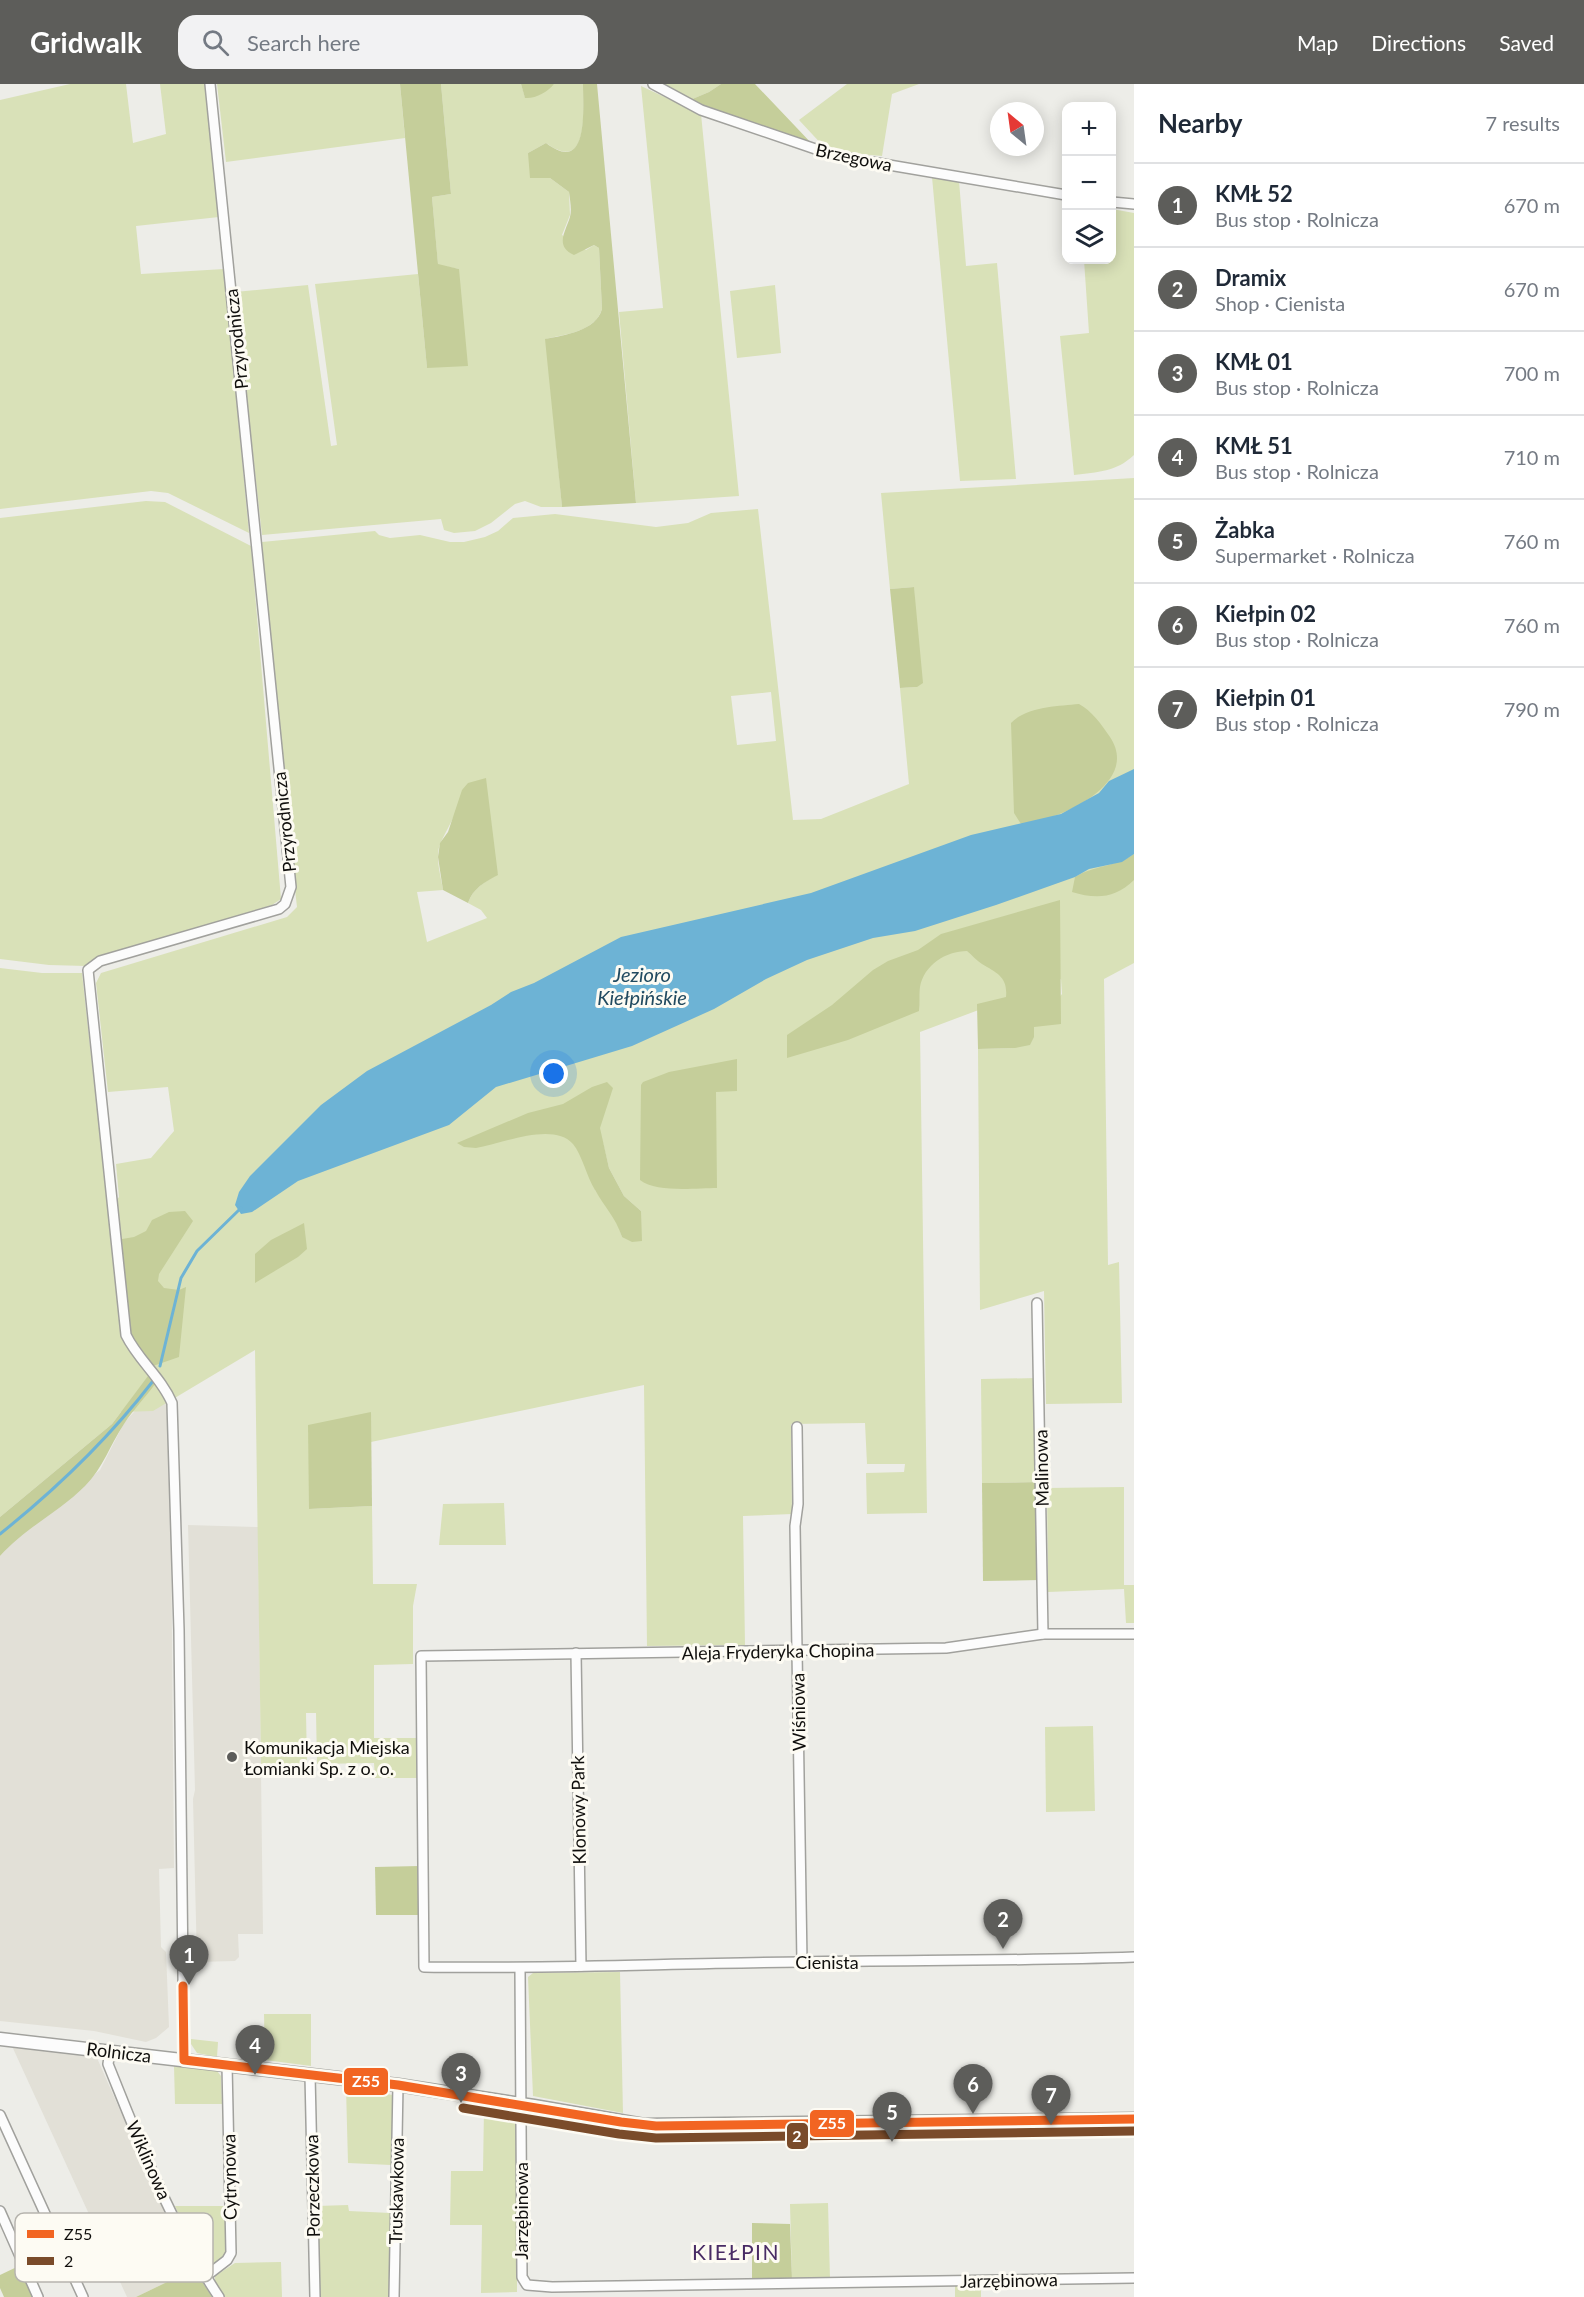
<!DOCTYPE html>
<html lang="en">
<head>
<meta charset="utf-8">
<style>
  :root { --surface:#fff; --page:#f2f2f3; --text:#1f2937; --muted:#747a83; --line:#e0e1e3; --accent:#5d5d5a }
  body { margin:0; font-family:Lato,sans-serif; background:var(--page); color:var(--text) }
  .controls { position:absolute; right:18px; top:18px; display:grid; overflow:hidden; border-radius:12px; box-shadow:0 3px 15px #0003 }
  .controls button { width:54px; height:54px; display:grid; place-items:center; padding:0; border:0; border-bottom:2px solid var(--line); background:var(--surface); color:var(--text); font:30px sans-serif }
  .compass { position:absolute; left:990px; top:18px; width:54px; height:54px; border-radius:50%; background:var(--surface); box-shadow:0 3px 15px #0003; rotate:331deg }
  .you { position:absolute; left:554px; top:990px; width:21px; height:21px; margin:-15px; border:4px solid #fff; border-radius:50%; background:#1a73e8; box-shadow:0 0 0 9px #1a73e833 }
  .badge { display:grid; place-items:center; width:39px; height:39px; border-radius:50%; background:var(--accent); color:#fff; font-size:20px; font-weight:700 }
  .pin { position:absolute; translate:-50% -50px; filter:drop-shadow(0 2px 3px #0008) }
  .pin::after { content:''; position:absolute; top:32px; width:21px; height:18px; background:inherit; clip-path:polygon(0 0,100% 0,50% 100%) }
  .list { margin:0; padding:0; list-style:none }
  h2 { display:flex; justify-content:space-between; align-items:center; height:78px; margin:0; padding:0 24px; font-size:26px }
  h2 small { font-size:20px; font-weight:400; color:var(--muted) }
  .list li { display:grid; grid-template-columns:39px 1fr auto; gap:18px; align-items:center; box-sizing:border-box; height:84px; padding:0 24px; border-top:2px solid var(--line) }
  .list b { display:block; font-size:22px; white-space:nowrap }
  .list p { margin:0; font-size:20px; white-space:nowrap; color:var(--muted) }
  .list em { font-size:20px; font-style:normal; color:var(--muted) }
  .icon { flex:none; width:33px; height:33px; fill:none; stroke:currentColor; stroke-width:2; stroke-linecap:round; stroke-linejoin:round }
  .map { position:relative; flex:none; width:1134px; height:2213px; overflow:hidden }
  header { display:flex; align-items:center; gap:36px; box-sizing:border-box; height:84px; padding:0 30px; background:var(--accent); color:#fff }
  header strong { font-size:28px }
  nav { display:flex; gap:33px; margin-inline-start:auto; font-size:21px }
  .search { width:420px; height:54px; background:var(--page); display:flex; align-items:center; gap:15px; box-sizing:border-box; padding:0 21px; border-radius:18px; color:var(--muted); font-size:22px }
  main { display:flex }
  aside { flex:1; background:var(--surface) }
  .map>svg:first-child { display:block }
  .built { fill:#e2e0d7 }
  .green { fill:#d9e1b8; fill-rule:evenodd }
  .forest { fill:#c5ce9a }
  .water { fill:#6db3d5 }
  .lines { fill:none; stroke-linecap:round; stroke-linejoin:round }
  .stream { stroke:#6db3d5; stroke-width:3 }
  .street-casing { stroke:#a1a19d; stroke-width:12 }
  .secondary-casing { stroke:#a1a19d; stroke-width:15 }
  .street { stroke:#fcfcfc; stroke-width:9 }
  .secondary { stroke:#fcfcfc; stroke-width:12 }
  .bus-1-casing { stroke:#fdfbf3; stroke-width:14 }
  .bus-2-casing { stroke:#fdfbf3; stroke-width:14 }
  .bus-1 { stroke:#f26522; stroke-width:9 }
  .bus-2 { stroke:#7a4b2a; stroke-width:9 }
  .poi-dot { fill:#5d5d5a; stroke:#fdfbf3; stroke-width:2 }
  .labels { text-anchor:middle; dominant-baseline:central; stroke-width:6; stroke-linejoin:round; paint-order:stroke }
  .street-label { font-size:18px; fill:#100f0d; stroke:#fdfbf3 }
  .poi-label { font-size:18px; fill:#100f0d; stroke:#fdfbf3; text-anchor:start }
  .water-label { font-size:20px; font-style:italic; fill:#214a60; stroke:#fdfbf3 }
  .quarter-label { font-size:21px; letter-spacing:1.5px; fill:#492c65; stroke:#fdfbf3 }
  .key { fill:#fdfbf3; stroke:#b6b4ae; stroke-width:1.5 }
  .key-label { font-size:16px; fill:#100f0d }
  .line-badge { stroke:#fdfbf3; stroke-width:2 }
  .badge-label { font-size:16px; text-anchor:middle; font-weight:bold; fill:#fff }
</style>
</head>
<body>
<header>
<strong>Gridwalk</strong>
<div class="search"><svg class="icon" aria-label="search" viewBox="0 0 24 24"><circle cx="10" cy="10" r="6"/><path d="M15 15l6 6"/></svg>Search here</div>
<nav><a>Map</a><a>Directions</a><a>Saved</a></nav>
</header>
<main>
<div class="map">
<svg width="1134" height="2213" viewBox="0 0 1134 2213">
  <rect width="100%" height="100%" fill="#edede8"/>
  <g class="built">
    <polygon points="155,1300 170,1319 174,1784 159,1785 161,1863 166,1868 169,1943 156,1954 146,1958 94,1947 0,1937 0,1472 13,1458 100,1386 124,1339 143,1318"/>
    <polygon points="188,1441 258,1443 263,1850 238,1850 239,1873 235,1877 197,1878 193,1715 195,1706"/>
    <polygon points="11,1960 97,1974 152,2099 194,2185 136,2213 127,2213"/>
  </g>
  <g class="green">
    <polygon points="70,0 126,0 133,59 166,50 160,0 205,0 219,133 136,142 141,190 224,185 249,449 168,409 151,407 0,425 0,16"/>
    <polygon points="217,0 400,0 405,54 226,78"/>
    <path d="M441,0H521L525,13L554,0H583C583,26 590,91 546,59L528,69L550,94L569,108L570,131L562,151L586,166L594,161L599,164L602,225C595,248 565,250 546,255L562,423H541L525,417L515,420L491,439L475,447L454,449L444,446L441,435L262,451L235,208L308,201L331,362L337,361L315,200L418,190L427,284L459,185L438,181L432,113L451,110Z"/>
    <polygon points="660,0 721,0 709,8 690,16"/>
    <polygon points="847,0 919,0 892,10 882,72 833,68 826,65 799,36"/>
    <polygon points="641,2 701,30 739,412 636,419 619,228 663,224"/>
    <polygon points="932,93 959,97 966,182 997,179 1016,395 960,397"/>
    <path d="M1112,125L1134,129V371C1116,388 1098,388 1074,391L1060,252L1089,249L1084,176H1112Z"/>
    <polygon points="775,201 781,269 737,274 730,207"/>
    <path d="M1134,394V879L1104,895L1108,1181L1119,1178L1122,1319L1046,1320L1044,1207L980,1226L978,965L1015,964L1062,910L1061,895L920,948L927,1429L867,1430L866,1389L904,1388L905,1380H867L865,1339L791,1340L792,1430L743,1432L745,1561L647,1562L644,1301L371,1358V1328L309,1425L372,1422L373,1500H417L413,1522V1580L374,1581V1654H418V1694H375L374,1679L317,1680L316,1629H306L307,1680H261L255,1266L153,1327L121,1328L112,1340L0,1433V884L42,889H82L108,1126L119,1113L116,1080L151,1074L174,1047L168,1003L108,1008L96,899L101,889L287,833L297,823L276,638L262,458L375,447L379,451L390,454L420,451L450,458H464L485,453L498,447L513,434L555,430L656,443L688,439L711,429L758,425L793,736L821,735L909,700L900,604L917,603L914,503L890,505L881,409ZM771,608L776,657L737,661L731,612ZM454,732L498,790C485,798 473,804 468,819L481,826L487,834L427,858L417,808L443,806C441,791 434,772 441,758C445,749 450,741 454,732ZM603,1059L609,1084L624,1112L641,1127L622,1153L616,1135L595,1106Z"/>
    <polygon points="146,417 165,418 251,462 281,815 272,821 151,859 99,872 86,882 49,881 0,875 0,434"/>
    <polygon points="1037,1294 1040,1398 982,1399 981,1295"/>
    <polygon points="1124,1403 1124,1501 1134,1501 1134,1539 1126,1539 1124,1505 1048,1508 1047,1404"/>
    <polygon points="504,1419 506,1461 439,1461 443,1420"/>
    <polygon points="1093,1642 1095,1727 1046,1728 1045,1643"/>
    <polygon points="620,1888 623,2029 533,2012 528,1893 533,1889"/>
    <polygon points="264,1930 311,1930 311,1982 265,1976"/>
    <polygon points="191,1955 218,1958 217,1973 197,1969 191,1960"/>
    <polygon points="174,1982 217,1987 221,1992 222,2020 175,2020"/>
    <polygon points="346,2004 393,2011 391,2081 348,2079"/>
    <polygon points="484,2024 517,2028 517,2208 481,2209 482,2141 450,2141 451,2087 483,2087"/>
    <polygon points="828,2119 830,2195 792,2195 790,2120"/>
    <polygon points="348,2121 349,2127 390,2129 389,2213 319,2213 317,2122"/>
    <polygon points="175,2122 225,2122 226,2173 220,2178 204,2185"/>
    <polygon points="281,2178 282,2213 224,2213 215,2199 215,2192 235,2179"/>
    <rect x="955" y="2202" width="26" height="11"/>
  </g>
  <g class="forest">
    <polygon points="400,0 441,0 451,110 432,113 438,180 459,185 468,282 427,284"/>
    <path d="M521,0H554C548,8 535,15 525,14Z"/>
    <path d="M583,0H597L636,419L562,423L545,255C565,251 596,247 602,225L599,164L594,161L574,171C554,162 566,147 570,133C572,126 570,116 569,108L550,94H530L528,69L546,59C589,92 583,25 583,0Z"/>
    <polygon points="721,0 755,0 814,62 690,16 709,8"/>
    <polygon points="914,503 923,599 917,603 900,604 890,505"/>
    <path d="M1079,620C1091,626 1102,641 1110,653C1134,689 1091,717 1062,729C1049,735 1034,737 1021,740L1014,729L1011,639C1026,623 1058,622 1079,620Z"/>
    <path d="M486,694L498,791C485,798 473,804 468,819L443,806L438,773L440,759L448,748L462,706L468,699Z"/>
    <path d="M1134,770V796C1115,815 1095,815 1072,808L1075,793C1095,781 1115,783 1134,770Z"/>
    <path d="M1060,816L1061,940L1034,943V953L1030,961L1015,964L978,965L977,920L1006,913C1008,893 997,889 982,880C977,877 972,871 967,867C946,867 924,881 920,903C919,910 920,919 919,927L848,956L787,974V951L832,921L873,886L888,877L918,866L941,850Z"/>
    <path d="M737,975V1007L716,1008L717,1104C696,1104 656,1109 640,1096L641,1001L643,998L669,988Z"/>
    <path d="M607,998L613,1004L600,1044L609,1084L624,1112L641,1127L642,1157L632,1158L622,1153C615,1132 605,1124 595,1106C587,1093 582,1071 573,1060C553,1037 501,1060 476,1064L464,1063L457,1059L528,1029L563,1020L592,1003Z"/>
    <polygon points="185,1127 193,1137 159,1190 158,1197 164,1204 179,1206 186,1203 179,1273 153,1282 128,1248 122,1155 134,1153 146,1147 152,1136 169,1128"/>
    <polygon points="304,1139 307,1165 298,1173 255,1199 255,1170 271,1156"/>
    <path d="M148,1292L155,1300C145,1314 133,1326 124,1340C110,1361 103,1384 85,1402C59,1428 25,1444 0,1472V1433L112,1340Z"/>
    <polygon points="371,1328 372,1422 309,1425 308,1341"/>
    <polygon points="1040,1398 1041,1496 983,1497 982,1399"/>
    <polygon points="419,1782 420,1831 376,1831 375,1783"/>
    <polygon points="752,2139 790,2140 792,2195 752,2196"/>
    <polygon points="21,2181 35,2213 4,2213 0,2204 0,2191"/>
    <polygon points="194,2185 212,2213 136,2213"/>
  </g>
  <polygon class="water" points="1134,685 1134,770 1122,778 1089,785 1075,793 996,821 915,847 873,854 807,876 766,895 714,925 632,962 496,1003 449,1041 298,1097 252,1128 241,1130 235,1121 239,1108 250,1092 321,1021 367,987 491,921 511,908 534,899 621,853 811,809 971,751 1061,730 1099,709 1109,697"/>
  <g class="lines">
    <g class="stream">
      <polyline points="160,1282 181,1194 197,1167 241,1124"/>
      <path d="M0,1450C55,1406 110,1353 153,1297"/>
    </g>
    <defs>
      <g id="street">
        <polyline points="653,0 701,26 836,72 1066,111"/>
        <polyline points="1112,118 1134,120"/>
        <polyline points="1037,1219 1043,1550"/>
        <polyline points="797,1343 798,1420 795,1442 802,1878"/>
        <path d="M1134,1550H1043L946,1564L421,1572L424,1883C550,1885 676,1879 802,1878C912,1876 1023,1877 1134,1873"/>
        <polyline points="576,1569 581,1882"/>
        <polyline points="520,1885 522,2193 527,2201 552,2203 1134,2194"/>
        <path d="M110,1967L108,1980C140,2059 171,2142 219,2213"/>
        <path d="M184,1976L179,1546L172,1319C161,1293 138,1276 126,1251L88,886L100,877L279,825L285,820L291,803L210,0"/>
        <polyline points="310,1991 315,2213"/>
        <polyline points="0,2031 83,2213"/>
        <polyline points="0,2127 38,2213"/>
        <polyline points="205,2193 227,2176 231,2169 227,1981"/>
        <polyline points="394,2213 398,2001"/>
      </g>
      <polyline id="secondary" points="0,1955 398,2001 534,2022 644,2041 1134,2035"/>
    </defs>
    <use href="#street" class="street-casing"/>
    <use href="#secondary" class="secondary-casing"/>
    <use href="#street" class="street"/>
    <use href="#secondary" class="secondary"/>
    <defs>
      <polyline id="bus-1" points="183,1902 184,1976 398,2001 621,2038 656,2042 1134,2035"/>
      <polyline id="bus-2" points="463,2024 619,2050 656,2054 1134,2047"/>
    </defs>
    <use href="#bus-1" class="bus-1-casing"/>
    <use href="#bus-2" class="bus-2-casing"/>
    <use href="#bus-1" class="bus-1"/>
    <use href="#bus-2" class="bus-2"/>
  </g>
  <circle class="poi-dot" cx="232" cy="1673" r="6"/>
  <g class="labels">
    <g class="street-label">
      <text transform="translate(854 73) rotate(12)">Brzegowa</text>
      <text transform="translate(236 255) rotate(-96)">Przyrodnicza</text>
      <text transform="translate(284 738) rotate(-96)">Przyrodnicza</text>
      <text transform="translate(1041 1384) rotate(-91)">Malinowa</text>
      <text transform="translate(778 1567) rotate(-1)">Aleja Fryderyka Chopina</text>
      <text transform="translate(798 1628) rotate(-91)">Wiśniowa</text>
      <text transform="translate(578 1726) rotate(-91)">Klonowy Park</text>
      <text x="827" y="1878">Cienista</text>
      <text transform="translate(119 1968) rotate(7)">Rolnicza</text>
      <text transform="translate(149 2076) rotate(66)">Wiklinowa</text>
      <text transform="translate(229 2093) rotate(-91)">Cytrynowa</text>
      <text transform="translate(312 2102) rotate(-91)">Porzeczkowa</text>
      <text transform="translate(396 2107) rotate(-89)">Truskawkowa</text>
      <text transform="translate(521 2127) rotate(-90)">Jarzębinowa</text>
      <text transform="translate(1009 2196) rotate(-1)">Jarzębinowa</text>
    </g>
    <g class="poi-label">
      <text x="244" y="1663">Komunikacja Miejska<tspan x="244" dy="21">Łomianki Sp. z o. o.</tspan></text>
    </g>
    <g class="water-label">
      <text x="642" y="890">Jezioro<tspan x="642" dy="23">Kiełpińskie</tspan></text>
    </g>
    <g class="quarter-label">
      <text x="736" y="2167">KIEŁPIN</text>
    </g>
  </g>
  <rect x="15" y="2129" width="198" height="69" rx="9" class="key"/>
  <rect x="27" y="2146" width="27" height="8" fill="#f26522"/>
  <rect x="27" y="2173" width="27" height="8" fill="#7a4b2a"/>
  <g class="key-label">
    <text x="64" y="2156">Z55</text>
    <text x="64" y="2183">2</text>
  </g>
  <g class="line-badge">
    <rect x="343" y="1983" width="46" height="29" rx="6" fill="#f26522"/>
    <rect x="809" y="2025" width="46" height="29" rx="6" fill="#f26522"/>
    <rect x="786" y="2038" width="23" height="28" rx="6" fill="#7a4b2a"/>
  </g>
  <g class="badge-label">
    <text x="366" y="2003">Z55</text>
    <text x="832" y="2045">Z55</text>
    <text x="797" y="2058">2</text>
  </g>
</svg>
<div class="controls">
<button>+</button>
<button>−</button>
<button><svg class="icon" aria-label="layers" viewBox="0 0 24 24"><path d="M12 4l9 5-9 5-9-5zM3 14l9 5 9-5"/></svg></button>
</div>
<svg class="compass" viewBox="-18 -18 36 36"><path d="M0-13l5 13h-10z" fill="#e53935"/><path d="M0 13l5-13h-10z" fill="#747a83"/></svg>
<div class="you"></div>
<div class="pin badge" style="left:189px;top:1901px">1</div>
<div class="pin badge" style="left:1003px;top:1865px">2</div>
<div class="pin badge" style="left:461px;top:2019px">3</div>
<div class="pin badge" style="left:255px;top:1991px">4</div>
<div class="pin badge" style="left:892px;top:2058px">5</div>
<div class="pin badge" style="left:973px;top:2030px">6</div>
<div class="pin badge" style="left:1051px;top:2041px">7</div>
</div>
<aside>
<h2>Nearby<small>7 results</small></h2>
<ul class="list">
<li><span class="badge">1</span><div><b>KMŁ 52</b><p>Bus stop · Rolnicza</p></div><em>670 m</em></li>
<li><span class="badge">2</span><div><b>Dramix</b><p>Shop · Cienista</p></div><em>670 m</em></li>
<li><span class="badge">3</span><div><b>KMŁ 01</b><p>Bus stop · Rolnicza</p></div><em>700 m</em></li>
<li><span class="badge">4</span><div><b>KMŁ 51</b><p>Bus stop · Rolnicza</p></div><em>710 m</em></li>
<li><span class="badge">5</span><div><b>Żabka</b><p>Supermarket · Rolnicza</p></div><em>760 m</em></li>
<li><span class="badge">6</span><div><b>Kiełpin 02</b><p>Bus stop · Rolnicza</p></div><em>760 m</em></li>
<li><span class="badge">7</span><div><b>Kiełpin 01</b><p>Bus stop · Rolnicza</p></div><em>790 m</em></li>
</ul>
</aside>
</main>
</body>
</html>
